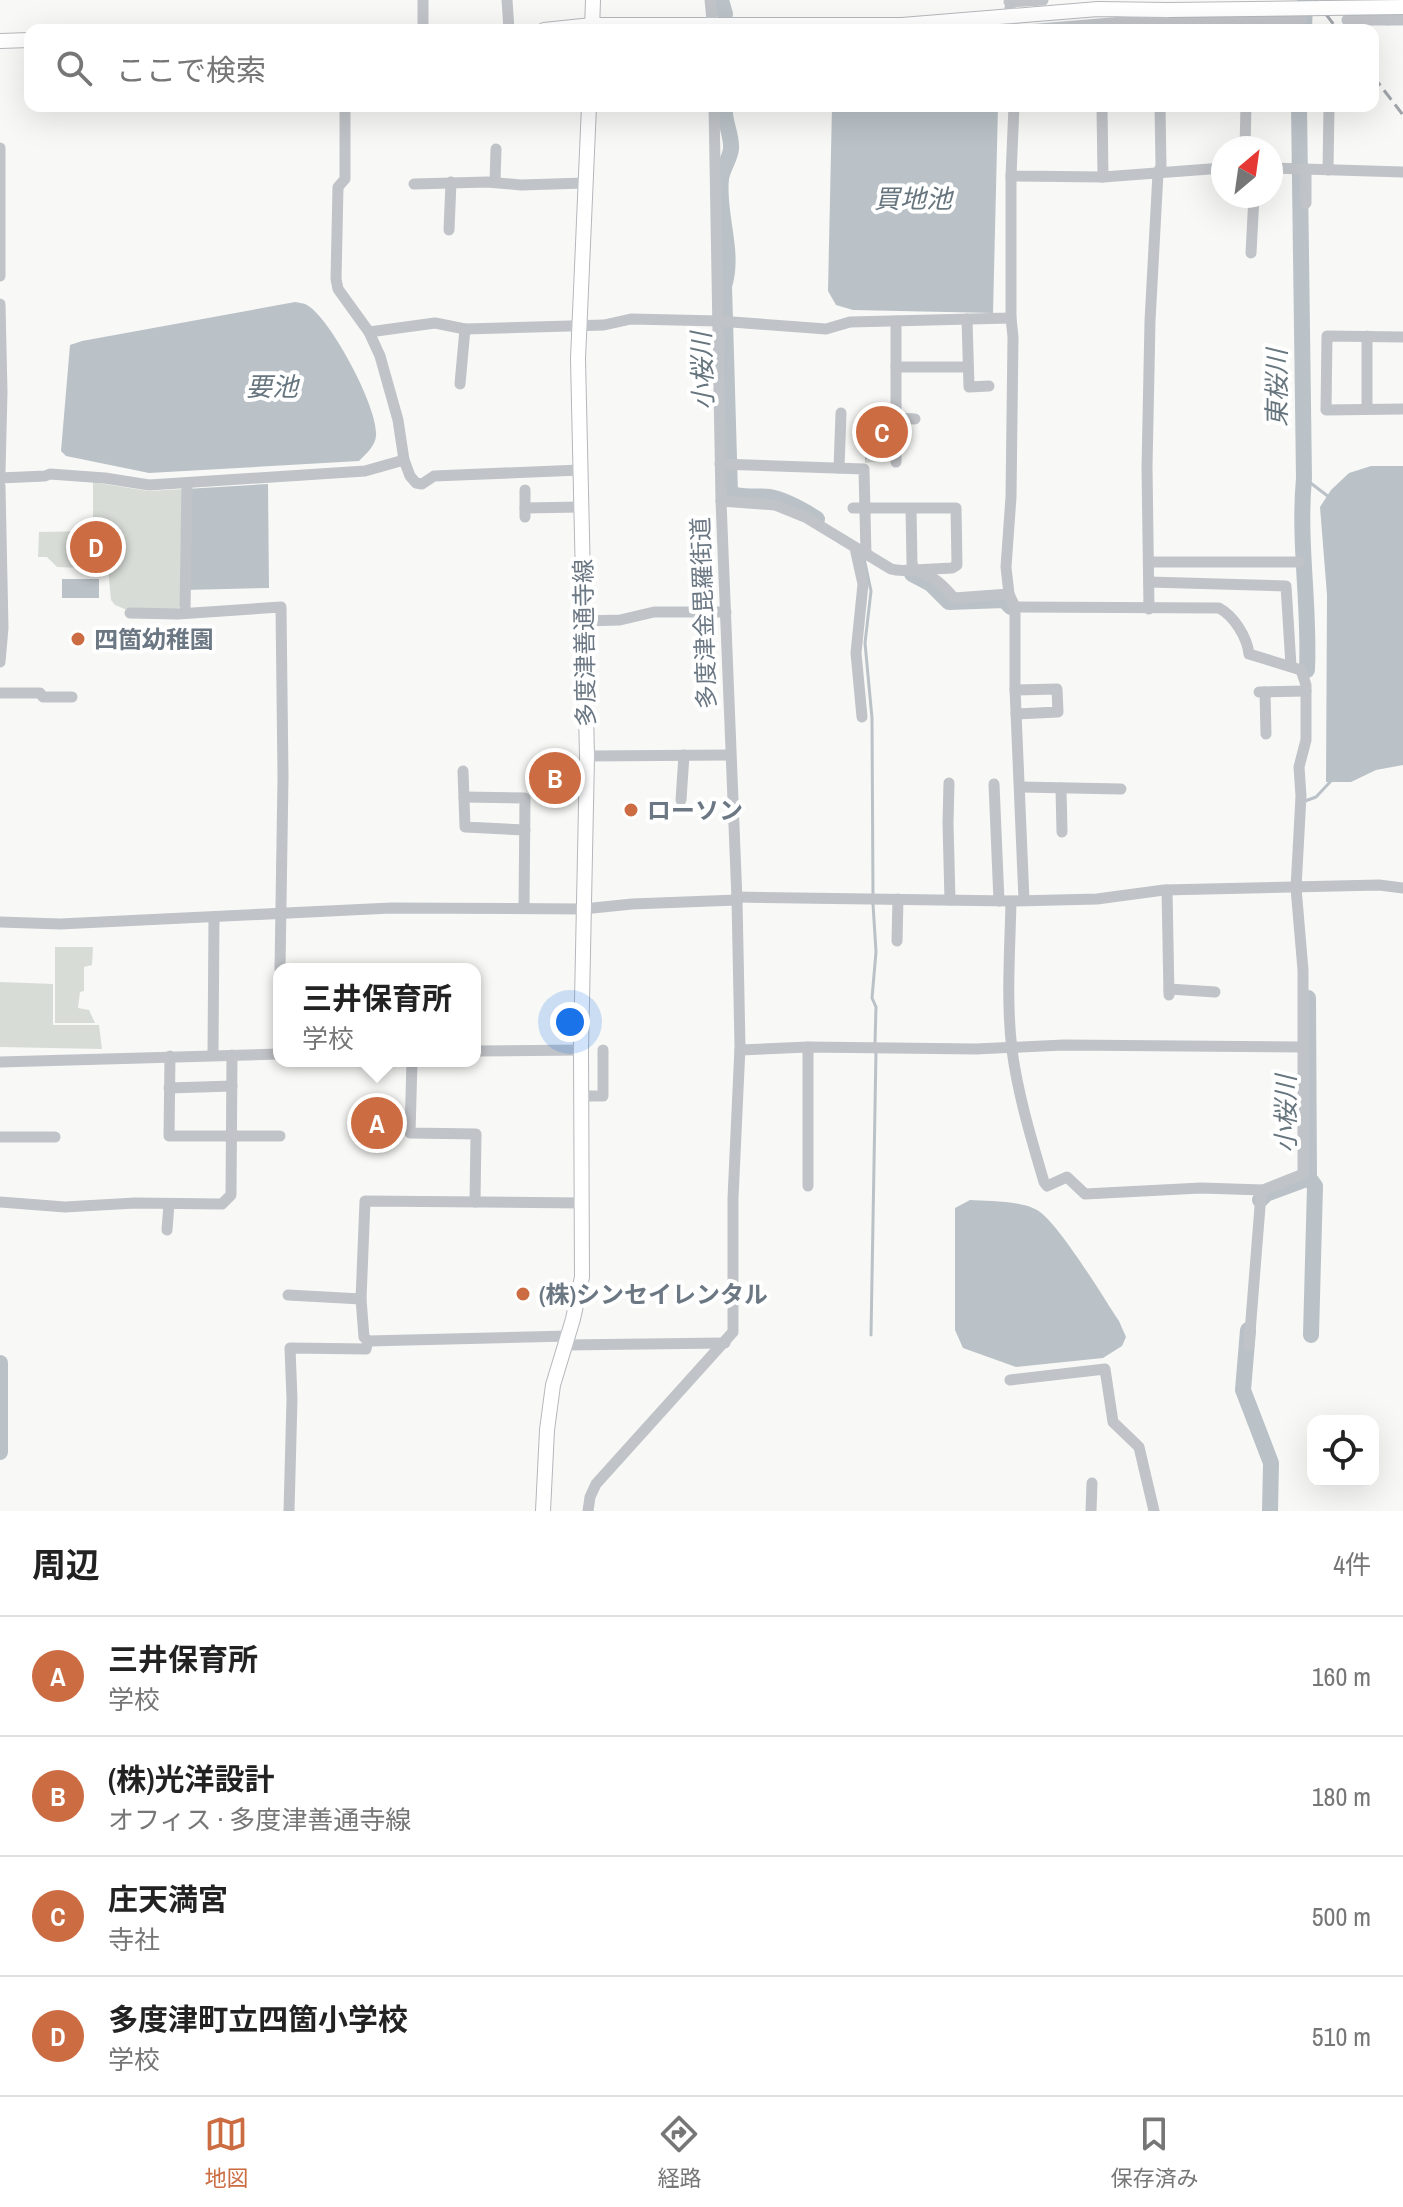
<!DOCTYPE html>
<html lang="ja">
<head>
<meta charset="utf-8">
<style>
  :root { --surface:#fff; --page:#f2f2f2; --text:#222; --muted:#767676; --line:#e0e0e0; --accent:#cc6c42 }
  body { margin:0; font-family:"Archivo Narrow","Noto Sans JP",sans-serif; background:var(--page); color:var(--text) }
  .controls { position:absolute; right:24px; bottom:24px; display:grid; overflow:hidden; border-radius:16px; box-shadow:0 8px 32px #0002 }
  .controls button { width:72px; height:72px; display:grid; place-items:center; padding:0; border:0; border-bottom:2px solid var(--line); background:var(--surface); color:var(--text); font:40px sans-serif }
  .compass { position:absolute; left:1211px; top:136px; width:72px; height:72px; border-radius:50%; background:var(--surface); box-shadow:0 8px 32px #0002; rotate:29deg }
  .you { position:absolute; left:570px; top:1022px; width:28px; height:28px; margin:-20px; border:6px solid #fff; border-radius:50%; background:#1a73e8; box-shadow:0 0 0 12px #1a73e833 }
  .badge { display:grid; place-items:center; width:52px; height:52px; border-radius:50%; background:var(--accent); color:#fff; font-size:26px; font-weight:700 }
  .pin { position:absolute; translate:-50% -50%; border:4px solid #fff; box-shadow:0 2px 8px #0006 }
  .popup { position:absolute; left:273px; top:963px; width:208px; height:104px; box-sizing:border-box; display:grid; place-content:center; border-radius:16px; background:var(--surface); filter:drop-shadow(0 2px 6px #0005); font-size:26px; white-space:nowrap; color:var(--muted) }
  .popup b { font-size:30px; color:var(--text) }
  .popup::after { content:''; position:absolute; left:50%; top:100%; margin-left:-16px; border:16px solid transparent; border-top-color:var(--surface) }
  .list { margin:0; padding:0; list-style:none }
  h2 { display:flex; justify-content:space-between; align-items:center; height:104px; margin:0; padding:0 32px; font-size:34px }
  h2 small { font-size:26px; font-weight:400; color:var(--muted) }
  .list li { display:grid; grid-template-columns:52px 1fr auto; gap:24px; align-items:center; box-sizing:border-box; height:120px; padding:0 32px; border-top:2px solid var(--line) }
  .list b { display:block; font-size:30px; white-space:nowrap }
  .list p { margin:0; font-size:26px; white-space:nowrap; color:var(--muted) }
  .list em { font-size:26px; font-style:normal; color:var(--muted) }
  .icon { flex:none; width:44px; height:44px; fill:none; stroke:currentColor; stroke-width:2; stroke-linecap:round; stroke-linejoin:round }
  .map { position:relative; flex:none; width:1403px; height:1511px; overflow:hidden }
  .search { position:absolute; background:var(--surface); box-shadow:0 8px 32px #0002; left:24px; right:24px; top:24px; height:88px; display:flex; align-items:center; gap:20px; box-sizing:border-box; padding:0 28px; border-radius:16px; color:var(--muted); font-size:30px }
  .sheet { height:584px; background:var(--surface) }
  nav { display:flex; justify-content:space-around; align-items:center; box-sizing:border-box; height:112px; border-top:2px solid var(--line); background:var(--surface); font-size:22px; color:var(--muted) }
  nav a { display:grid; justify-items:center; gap:4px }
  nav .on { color:var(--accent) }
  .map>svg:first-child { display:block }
  .green { fill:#d8dcd6 }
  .forest { fill:url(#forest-crowns) }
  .water { fill:#bac2c7 }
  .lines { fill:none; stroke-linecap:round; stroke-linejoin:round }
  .stream { stroke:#bac2c7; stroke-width:3 }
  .river { stroke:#bac2c7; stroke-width:16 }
  .major-casing { stroke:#b4b7bb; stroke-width:16 }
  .minor { stroke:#c0c3c7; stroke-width:11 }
  .major { stroke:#fff; stroke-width:14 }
  .rail { stroke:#a0a5ab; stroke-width:3; stroke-dasharray:12 6; stroke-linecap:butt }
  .major-bridge-casing { stroke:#b4b7bb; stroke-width:16; stroke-linecap:butt }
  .major-bridge { stroke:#fff; stroke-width:14 }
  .poi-dot { fill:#cc6c42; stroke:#fff; stroke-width:3 }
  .labels { text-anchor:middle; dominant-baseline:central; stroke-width:8; stroke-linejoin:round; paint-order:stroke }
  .street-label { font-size:24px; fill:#6b7783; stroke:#fff }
  .poi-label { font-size:24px; font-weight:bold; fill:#6b7783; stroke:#fff; text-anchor:start }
  .water-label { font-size:26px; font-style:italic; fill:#67767e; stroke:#fff }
</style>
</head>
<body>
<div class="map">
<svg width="1403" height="1511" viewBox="0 0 1403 1511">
  <defs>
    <pattern id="forest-crowns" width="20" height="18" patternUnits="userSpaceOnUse" patternTransform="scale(2)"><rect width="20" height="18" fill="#d8dcd6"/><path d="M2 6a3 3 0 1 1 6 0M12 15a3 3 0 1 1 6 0" fill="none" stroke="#b3b7b3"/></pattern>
  </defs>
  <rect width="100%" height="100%" fill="#f8f8f6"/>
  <g class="green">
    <polygon points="93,482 148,491 183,489 182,604 176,611 127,610 115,605 111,600 108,569 57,567 47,557 38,557 39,532 93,531"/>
    <polygon points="55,947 93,947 92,965 84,967 84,991 80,992 78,1008 89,1010 95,1023 55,1023"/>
    <polygon points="0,982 53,984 53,1025 99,1025 102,1049 0,1047"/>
  </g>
  <polygon class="forest" points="866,410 893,410 892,459 865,463"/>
  <g class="water">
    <polygon points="832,106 998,106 993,313 853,310 836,305 828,291"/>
    <path d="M295,302C299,303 304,303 307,305C331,319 379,409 376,436C375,446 366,454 359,461L149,473L66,456L61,451L70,345L82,341Z"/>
    <polygon points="1371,466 1403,466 1403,765 1376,770 1351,782 1326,782 1327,595 1320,507 1331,490 1349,473"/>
    <polygon points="268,484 269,588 184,590 186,489"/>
    <rect x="62" y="579" width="37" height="19"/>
    <path d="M970,1200C987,1201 1023,1201 1037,1210C1058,1222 1103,1297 1119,1321L1126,1337L1122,1346L1103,1358L1016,1367L963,1348L955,1330V1208Z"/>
  </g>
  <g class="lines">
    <g class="stream">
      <polyline points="1304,478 1329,497"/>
      <polyline points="864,558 871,591 865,643 872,718 873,897"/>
      <polyline points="1305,801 1316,797 1331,781"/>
      <polyline points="873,904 876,952 872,998 876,1007 875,1043"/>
      <polyline points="871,1335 876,1051"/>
    </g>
    <g class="river">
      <polyline points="721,0 725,14"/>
      <polyline points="1304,30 1305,0"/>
      <path d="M725,106C723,121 732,133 731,149C730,159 722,169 721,179C717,215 735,251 724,286L730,493C742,499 756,495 769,497C786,500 803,510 817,519"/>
      <path d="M1299,106L1304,478C1298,543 1310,605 1307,670"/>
      <polyline points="912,574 931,584 949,602 1004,600 1011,607"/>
      <polyline points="1308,998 1309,1178 1315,1186 1311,1335"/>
      <polyline points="1260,1200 1266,1194 1309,1178"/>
      <polyline points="1248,1330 1243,1390 1271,1463 1270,1511"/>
      <polyline points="0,1363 0,1452"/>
    </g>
    <defs>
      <g id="major">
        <polyline points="544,30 592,25 902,25 1098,9 1168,10"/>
        <polyline points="592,30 593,0"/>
        <polyline points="0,41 30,40"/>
        <polyline points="543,1511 547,1430 553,1385 573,1319 582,1277 581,1050 587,756 578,359 589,106"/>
      </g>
    </defs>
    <use href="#major" class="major-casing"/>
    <g class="minor">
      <polyline points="507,0 509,30"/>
      <polyline points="710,0 713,30"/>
      <polyline points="1388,0 1388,20 1403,20"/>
      <polyline points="1009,2 1043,0"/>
      <polyline points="1010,8 1014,30"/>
      <polyline points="1347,20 1388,20"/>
      <polyline points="423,30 423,0"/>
      <polyline points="1027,30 1135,21 1301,20"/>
      <polyline points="345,106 345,179 338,187 336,279 338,289 369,332 380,356 398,420 404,460 410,476 416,483 422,484 434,476 580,470"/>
      <polyline points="1014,106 1011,176 1103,177 1223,168"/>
      <polyline points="1102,106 1103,177"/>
      <polyline points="0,148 0,276"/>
      <polyline points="1245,148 1246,106"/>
      <polyline points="1271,168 1403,172"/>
      <polyline points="1306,170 1306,203"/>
      <polyline points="1328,170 1329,106"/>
      <polyline points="1011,176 1011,318 1013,337 1011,497 1006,567 1009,594 1015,607 1015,689 1024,900"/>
      <polyline points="495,182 496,149"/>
      <polyline points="414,184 487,182 521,185 585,183"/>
      <polyline points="449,230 451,182"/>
      <polyline points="1251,253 1254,196"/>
      <polyline points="0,304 2,392 0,472"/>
      <polyline points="967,319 969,387 989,386"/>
      <polyline points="369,332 435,323 465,329 604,325 631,319 719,321 826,329 850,322 1011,318"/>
      <polyline points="1367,336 1367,409"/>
      <polyline points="1403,337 1327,336 1326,410 1403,409"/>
      <polyline points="896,367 968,367"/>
      <polyline points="460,384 465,329"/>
      <polyline points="896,418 915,419"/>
      <polyline points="896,462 896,321"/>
      <polyline points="720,464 864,469 866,555"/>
      <polyline points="839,468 841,413"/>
      <polyline points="0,478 45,476 50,474 105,478 149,485 365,471 404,460"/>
      <polyline points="0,486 3,628 0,662"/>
      <path d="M721,501L775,505L807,518L891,569C901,572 908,569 917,571C933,575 944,586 954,598L1009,594"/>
      <polyline points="525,508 581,507"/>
      <polyline points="853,508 956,508 957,565 952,568 914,570 912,563 911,508"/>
      <polyline points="525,517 525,490"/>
      <polyline points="855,548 863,584 856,653 862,717"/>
      <polyline points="1149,562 1299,562"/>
      <polyline points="1149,582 1286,586 1291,666"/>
      <path d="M1015,607L1219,608C1234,616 1247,637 1249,654L1301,670L1306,685V740L1299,767L1301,796L1296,888L1303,970V1174L1263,1190L1261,1194L1249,1345"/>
      <polyline points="1149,609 1147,467 1150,321 1158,173 1161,166 1160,106"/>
      <polyline points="185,612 187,483"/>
      <polyline points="130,613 178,614 281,607 283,777 280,969"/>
      <polyline points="584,621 620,620 654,612 726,612"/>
      <polyline points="1015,690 1057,689 1058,712 1016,714"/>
      <polyline points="1259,692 1306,691"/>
      <polyline points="1265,692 1266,734"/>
      <polyline points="0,693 40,693 43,697 72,697"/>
      <polyline points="587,756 730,755"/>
      <polyline points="463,771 465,827 525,830"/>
      <polyline points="949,783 948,823 950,900"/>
      <polyline points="994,784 999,901"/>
      <polyline points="1021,787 1121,789"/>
      <polyline points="1061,788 1062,832"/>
      <polyline points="464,797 525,798 524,908"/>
      <polyline points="681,800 684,755"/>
      <polyline points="1167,890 1169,995"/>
      <polyline points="736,897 1011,901 1097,899 1164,890 1379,885 1403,888"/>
      <path d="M1011,901C1010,950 1006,1001 1012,1050C1018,1095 1031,1138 1044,1182L1047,1186L1067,1177L1085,1194L1201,1188L1263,1190"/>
      <polyline points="0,922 60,924 391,908 583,909 632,904 737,900"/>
      <polyline points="897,941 898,899"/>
      <polyline points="1169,989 1215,992"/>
      <polyline points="808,1047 808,1186"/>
      <polyline points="740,1050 808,1047 976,1049 1064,1045 1303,1047"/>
      <polyline points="475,1051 581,1050"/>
      <polyline points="213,1055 214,917"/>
      <polyline points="170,1056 169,1136 280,1136"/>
      <polyline points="412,1061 410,1133 476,1134 475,1202"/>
      <polyline points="0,1062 279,1054"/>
      <polyline points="169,1088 232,1086"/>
      <polyline points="582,1096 603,1096 603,1050"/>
      <polyline points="0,1137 55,1137"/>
      <polyline points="0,1202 65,1207 135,1203 222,1204 231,1195 232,1055"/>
      <polyline points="167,1230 169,1204"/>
      <polyline points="288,1295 361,1299"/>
      <polyline points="368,1341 364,1337 361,1299 365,1201 582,1203"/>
      <polyline points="565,1345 725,1343"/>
      <polyline points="1010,1380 1105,1369 1113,1422 1139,1447 1154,1511"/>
      <polyline points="289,1511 292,1399 290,1348 366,1349 368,1341 568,1336"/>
      <polyline points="588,1511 590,1497 596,1484 733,1332 733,1198 740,1047 737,900 721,501 714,106"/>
      <polyline points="1091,1511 1092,1483"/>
    </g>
    <use href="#major" class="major"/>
    <g class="rail">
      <polyline points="1315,0 1338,30"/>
      <polyline points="1373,76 1403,115"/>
    </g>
    <defs>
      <polyline id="major-bridge" points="1168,10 1403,7"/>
    </defs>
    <use href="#major-bridge" class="major-bridge-casing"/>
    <use href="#major-bridge" class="major-bridge"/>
  </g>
  <g class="poi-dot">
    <circle cx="78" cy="639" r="8"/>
    <circle cx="631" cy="810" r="8"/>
    <circle cx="523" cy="1294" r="8"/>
  </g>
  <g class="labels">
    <g class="street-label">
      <text transform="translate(703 613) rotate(-92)">多度津金毘羅街道</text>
      <text transform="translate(584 643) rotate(-91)">多度津善通寺線</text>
    </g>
    <g class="poi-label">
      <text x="94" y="639">四箇幼稚園</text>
      <text x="647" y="810">ローソン</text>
      <text x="539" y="1294">(株)シンセイレンタル</text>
    </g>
    <g class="water-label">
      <text x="913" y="198">買地池</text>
      <text transform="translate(702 371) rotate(-92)">小桜川</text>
      <text x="272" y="386">要池</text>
      <text transform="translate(1276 388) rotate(-90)">東桜川</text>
      <text transform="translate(1285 1114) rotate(-90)">小桜川</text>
    </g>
  </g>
</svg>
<div class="controls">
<button><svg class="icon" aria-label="locate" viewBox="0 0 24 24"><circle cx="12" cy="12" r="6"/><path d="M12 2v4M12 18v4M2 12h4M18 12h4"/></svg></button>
</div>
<svg class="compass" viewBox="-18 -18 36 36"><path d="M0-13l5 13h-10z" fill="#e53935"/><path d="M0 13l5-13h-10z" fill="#767676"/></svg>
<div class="you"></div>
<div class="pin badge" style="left:377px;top:1123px">A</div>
<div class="popup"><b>三井保育所</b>学校</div>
<div class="pin badge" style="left:555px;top:778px">B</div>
<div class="pin badge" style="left:882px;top:432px">C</div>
<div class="pin badge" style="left:96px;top:547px">D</div>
<div class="search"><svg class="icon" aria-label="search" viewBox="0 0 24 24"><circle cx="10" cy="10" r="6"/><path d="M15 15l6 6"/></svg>ここで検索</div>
</div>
<section class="sheet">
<h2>周辺<small>4件</small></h2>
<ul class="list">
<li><span class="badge">A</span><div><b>三井保育所</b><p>学校</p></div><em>160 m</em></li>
<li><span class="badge">B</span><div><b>(株)光洋設計</b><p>オフィス · 多度津善通寺線</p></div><em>180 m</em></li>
<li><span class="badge">C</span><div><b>庄天満宮</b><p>寺社</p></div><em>500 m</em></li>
<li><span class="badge">D</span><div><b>多度津町立四箇小学校</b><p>学校</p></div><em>510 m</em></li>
</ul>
</section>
<nav>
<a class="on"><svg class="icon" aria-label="map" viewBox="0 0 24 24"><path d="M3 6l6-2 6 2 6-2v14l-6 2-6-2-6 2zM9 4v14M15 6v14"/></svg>地図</a>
<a><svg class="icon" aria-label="directions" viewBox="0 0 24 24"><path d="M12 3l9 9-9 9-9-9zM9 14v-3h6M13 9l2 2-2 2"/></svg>経路</a>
<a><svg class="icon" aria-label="saved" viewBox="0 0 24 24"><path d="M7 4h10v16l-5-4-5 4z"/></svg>保存済み</a>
</nav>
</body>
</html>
